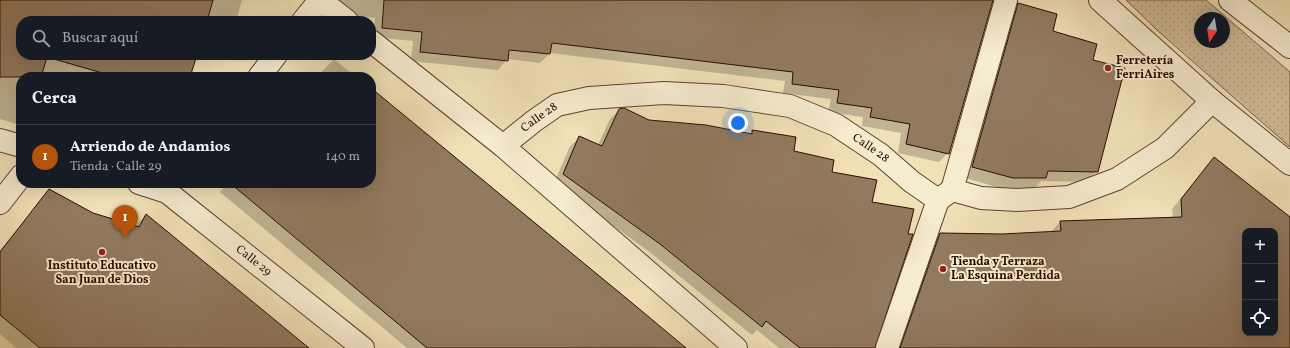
<!DOCTYPE html>
<html lang="es">
<head>
<meta charset="utf-8">
<style>
  :root { --surface:#171b24; --page:#242831; --text:#f1f3f6; --muted:#9ea1a6; --line:#363941; --accent:#b45309 }
  body { margin:0; font-family:Vollkorn,serif; background:var(--page); color:var(--text) }
  .controls { position:absolute; right:12px; bottom:12px; display:grid; overflow:hidden; border-radius:8px; box-shadow:0 4px 16px #0002 }
  .controls button { width:36px; height:36px; display:grid; place-items:center; padding:0; border:0; border-bottom:1px solid var(--line); background:var(--surface); color:var(--text); font:20px sans-serif }
  .compass { position:absolute; left:1194px; top:12px; width:36px; height:36px; border-radius:50%; background:var(--surface); box-shadow:0 4px 16px #0002; rotate:192deg }
  .you { position:absolute; left:738px; top:123px; width:14px; height:14px; margin:-10px; border:3px solid #fff; border-radius:50%; background:#1a73e8; box-shadow:0 0 0 6px #1a73e833 }
  .badge { display:grid; place-items:center; width:26px; height:26px; border-radius:50%; background:var(--accent); color:#fff; font-size:13px; font-weight:700 }
  .pin { position:absolute; translate:-50% -33px; filter:drop-shadow(0 1px 2px #0008) }
  .pin::after { content:''; position:absolute; top:21px; width:14px; height:12px; background:inherit; clip-path:polygon(0 0,100% 0,50% 100%) }
  .list { margin:0; padding:0; list-style:none }
  h2 { display:flex; justify-content:space-between; align-items:center; height:52px; margin:0; padding:0 16px; font-size:17px }
  h2 small { font-size:13px; font-weight:400; color:var(--muted) }
  .list li { display:grid; grid-template-columns:26px 1fr auto; gap:12px; align-items:center; box-sizing:border-box; height:64px; padding:0 16px; border-top:1px solid var(--line) }
  .list b { display:block; font-size:15px; white-space:nowrap }
  .list p { margin:0; font-size:13px; white-space:nowrap; color:var(--muted) }
  .list em { font-size:13px; font-style:normal; color:var(--muted) }
  .icon { flex:none; width:22px; height:22px; fill:none; stroke:currentColor; stroke-width:2; stroke-linecap:round; stroke-linejoin:round }
  .map { position:relative; flex:none; width:1290px; height:348px; overflow:hidden }
  .search { position:absolute; background:var(--surface); box-shadow:0 4px 16px #0002; left:16px; top:16px; width:360px; height:44px; display:flex; align-items:center; gap:10px; box-sizing:border-box; padding:0 14px; border-radius:16px; color:var(--muted); font-size:15px }
  .panel { position:absolute; background:var(--surface); box-shadow:0 4px 16px #0002; left:16px; top:72px; width:360px; height:116px; border-radius:16px }
  .map>svg:first-child { display:block }
  .grass { fill:url(#grass-dots); stroke:#7e634c; fill-rule:evenodd }
  .shadow { fill:#0003; fill-rule:evenodd }
  .building { fill:#927a60; stroke:#2c0a01; fill-rule:evenodd }
  .lines { fill:none; stroke-linecap:round; stroke-linejoin:round }
  .minor-casing { stroke:#5d402e; stroke-width:24 }
  .tertiary-casing { stroke:#5d402e; stroke-width:24 }
  .minor { stroke:#f6ecd0; stroke-width:22 }
  .tertiary { stroke:#f6ecd0; stroke-width:22 }
  .poi-dot { fill:#8f2418; stroke:#f6ecd0; stroke-width:1.5 }
  .labels { text-anchor:middle; dominant-baseline:central; stroke-width:4; stroke-linejoin:round; paint-order:stroke }
  .poi-label { font-size:12px; font-weight:bold; fill:#2c0a01; stroke:#f6ecd0; text-anchor:start }
  .street-label { font-size:12px; fill:#2c0a01; stroke:#f6ecd0 }
</style>
</head>
<body>
<div class="map">
<svg width="1290" height="348" viewBox="0 0 1290 348">
  <defs>
    <pattern id="grass-dots" width="8" height="8" patternUnits="userSpaceOnUse"><rect width="8" height="8" fill="#d0bc98"/><path d="M2 2h.1M6 6h.1" fill="none" stroke="#b3a081" stroke-width="1.8" stroke-linecap="round"/></pattern>
  </defs>
  <rect width="100%" height="100%" fill="#f1e1b7"/>
  <filter id="stains"><feTurbulence type="fractalNoise" baseFrequency=".005" numOctaves="4"/><feColorMatrix values="0 0 0 0 .2 0 0 0 0 .09 0 0 0 0 .02 0 0 0 .5 -.17"/></filter>
  <radialGradient id="worn" r=".72"><stop offset=".6" stop-color="#630" stop-opacity="0"/><stop offset="1" stop-color="#630" stop-opacity=".3"/></radialGradient>
  <path class="grass" d="M1126,0H1206L1290,72V147L1158,31ZM1200,18H1224V42H1200Z"/>
  <g class="shadow">
    <polygon points="0,0 242,0 236,21 21,21 21,55 196,55 189,77 48,77 41,75 40,77 21,77 21,118 16,124 0,119"/>
    <polygon points="333,0 992,0 948,153 939,162 898,153 901,133 862,126 863,117 828,112 831,99 783,93 785,81 550,53 540,63 507,59 498,70 411,61 413,41 373,37 375,18 336,13"/>
    <polygon points="1018,4 1052,32 1092,60 1097,171 1086,182 1041,181 1035,188 1000,188 962,177 1008,15"/>
    <polygon points="334,59 356,77 317,77"/>
    <polygon points="371,89 686,348 407,348 220,192 228,183 371,183"/>
    <polygon points="619,110 649,121 749,135 753,131 831,173 871,203 874,348 779,348 757,330 752,335 651,253 554,183 570,146 580,137 598,145 610,119"/>
    <path d="M1214,159L1290,219V348H895L931,244L940,234L1002,235L1051,232L1060,222L1173,218L1172,209ZM1245,231H1275V333H1245Z"/>
    <polygon points="50,191 92,214 135,226 146,215 308,348 16,348 0,334 0,250"/>
  </g>
  <g class="building">
    <polygon points="0,0 213,0 207,21 21,21 21,55 197,55 190,77 116,77 47,57 41,77 0,77"/>
    <polygon points="384,0 993,0 949,154 906,144 910,124 870,117 872,108 837,103 839,90 792,84 793,72 552,43 550,54 509,50 508,61 420,52 422,32 382,28"/>
    <polygon points="1018,3 1057,14 1053,31 1097,44 1093,60 1125,68 1098,172 1048,171 1046,178 1013,178 972,167"/>
    <polygon points="371,88 637,307 686,348 427,348 230,183 371,183"/>
    <polygon points="624,108 649,120 706,125 752,134 752,130 796,137 794,151 834,160 832,172 877,180 872,202 914,209 908,234 913,234 875,348 800,348 766,321 762,327 660,244 563,174 579,136 602,146 619,109"/>
    <path d="M1214,157L1290,217V348H900L940,233L1002,234L1061,231L1060,221L1182,217L1181,199ZM1245,231H1275V333H1245Z"/>
    <polygon points="49,189 93,213 139,227 146,214 309,348 40,348 0,315 0,252"/>
  </g>
  <g class="lines">
    <defs>
      <g id="minor">
        <polyline points="320,0 347,21"/>
        <polyline points="303,21 320,0"/>
        <polyline points="371,41 503,146 736,348"/>
        <polyline points="259,77 276,55"/>
        <polyline points="0,140 21,146"/>
        <path id="s1" d="M503,146L534,121L557,105L589,98L664,93L723,96L790,106L836,125L881,155L912,182L938,200L952,190L981,198L1017,200L1069,197L1117,179L1165,148L1212,101"/>
        <path id="s2" d="M139,183L167,192L363,348"/>
        <polyline points="952,190 1006,0"/>
        <polyline points="0,203 21,176"/>
        <polyline points="887,348 938,200"/>
      </g>
      <g id="tertiary">
        <polyline points="1100,0 1212,101 1290,164"/>
        <polyline points="1230,0 1290,47"/>
      </g>
    </defs>
    <use href="#minor" class="minor-casing"/>
    <use href="#tertiary" class="tertiary-casing"/>
    <use href="#minor" class="minor"/>
    <use href="#tertiary" class="tertiary"/>
  </g>
  <g class="poi-dot">
    <circle cx="1108" cy="68" r="4"/>
    <circle cx="102" cy="252" r="4"/>
    <circle cx="943" cy="269" r="4"/>
  </g>
  <g class="labels">
    <g class="poi-label">
      <text x="1116" y="61">Ferretería<tspan x="1116" dy="14">FerriAires</tspan></text>
      <text x="951" y="262">Tienda y Terraza<tspan x="951" dy="14">La Esquina Perdida</tspan></text>
      <text x="102" y="266" text-anchor="middle">Instituto Educativo<tspan x="102" dy="14">San Juan de Dios</tspan></text>
    </g>
    <g class="street-label">
      <text stroke="none"><textPath href="#s1" startOffset="46">Calle 28</textPath></text>
      <text stroke="none"><textPath href="#s1" startOffset="394">Calle 28</textPath></text>
      <text stroke="none"><textPath href="#s2" startOffset="140">Calle 29</textPath></text>
    </g>
  </g>
  <rect width="100%" height="100%" filter="url(#stains)"/>
  <rect width="100%" height="100%" fill="url(#worn)"/>
</svg>
<div class="controls">
<button>+</button>
<button>−</button>
<button><svg class="icon" aria-label="locate" viewBox="0 0 24 24"><circle cx="12" cy="12" r="6"/><path d="M12 2v4M12 18v4M2 12h4M18 12h4"/></svg></button>
</div>
<svg class="compass" viewBox="-18 -18 36 36"><path d="M0-13l5 13h-10z" fill="#e53935"/><path d="M0 13l5-13h-10z" fill="#9ea1a6"/></svg>
<div class="you"></div>
<div class="pin badge" style="left:125px;top:238px">1</div>
<div class="search"><svg class="icon" aria-label="search" viewBox="0 0 24 24"><circle cx="10" cy="10" r="6"/><path d="M15 15l6 6"/></svg>Buscar aquí</div>
<section class="panel">
<h2>Cerca<small></small></h2>
<ul class="list">
<li><span class="badge">1</span><div><b>Arriendo de Andamios</b><p>Tienda · Calle 29</p></div><em>140 m</em></li>
</ul>
</section>
</div>
</body>
</html>
